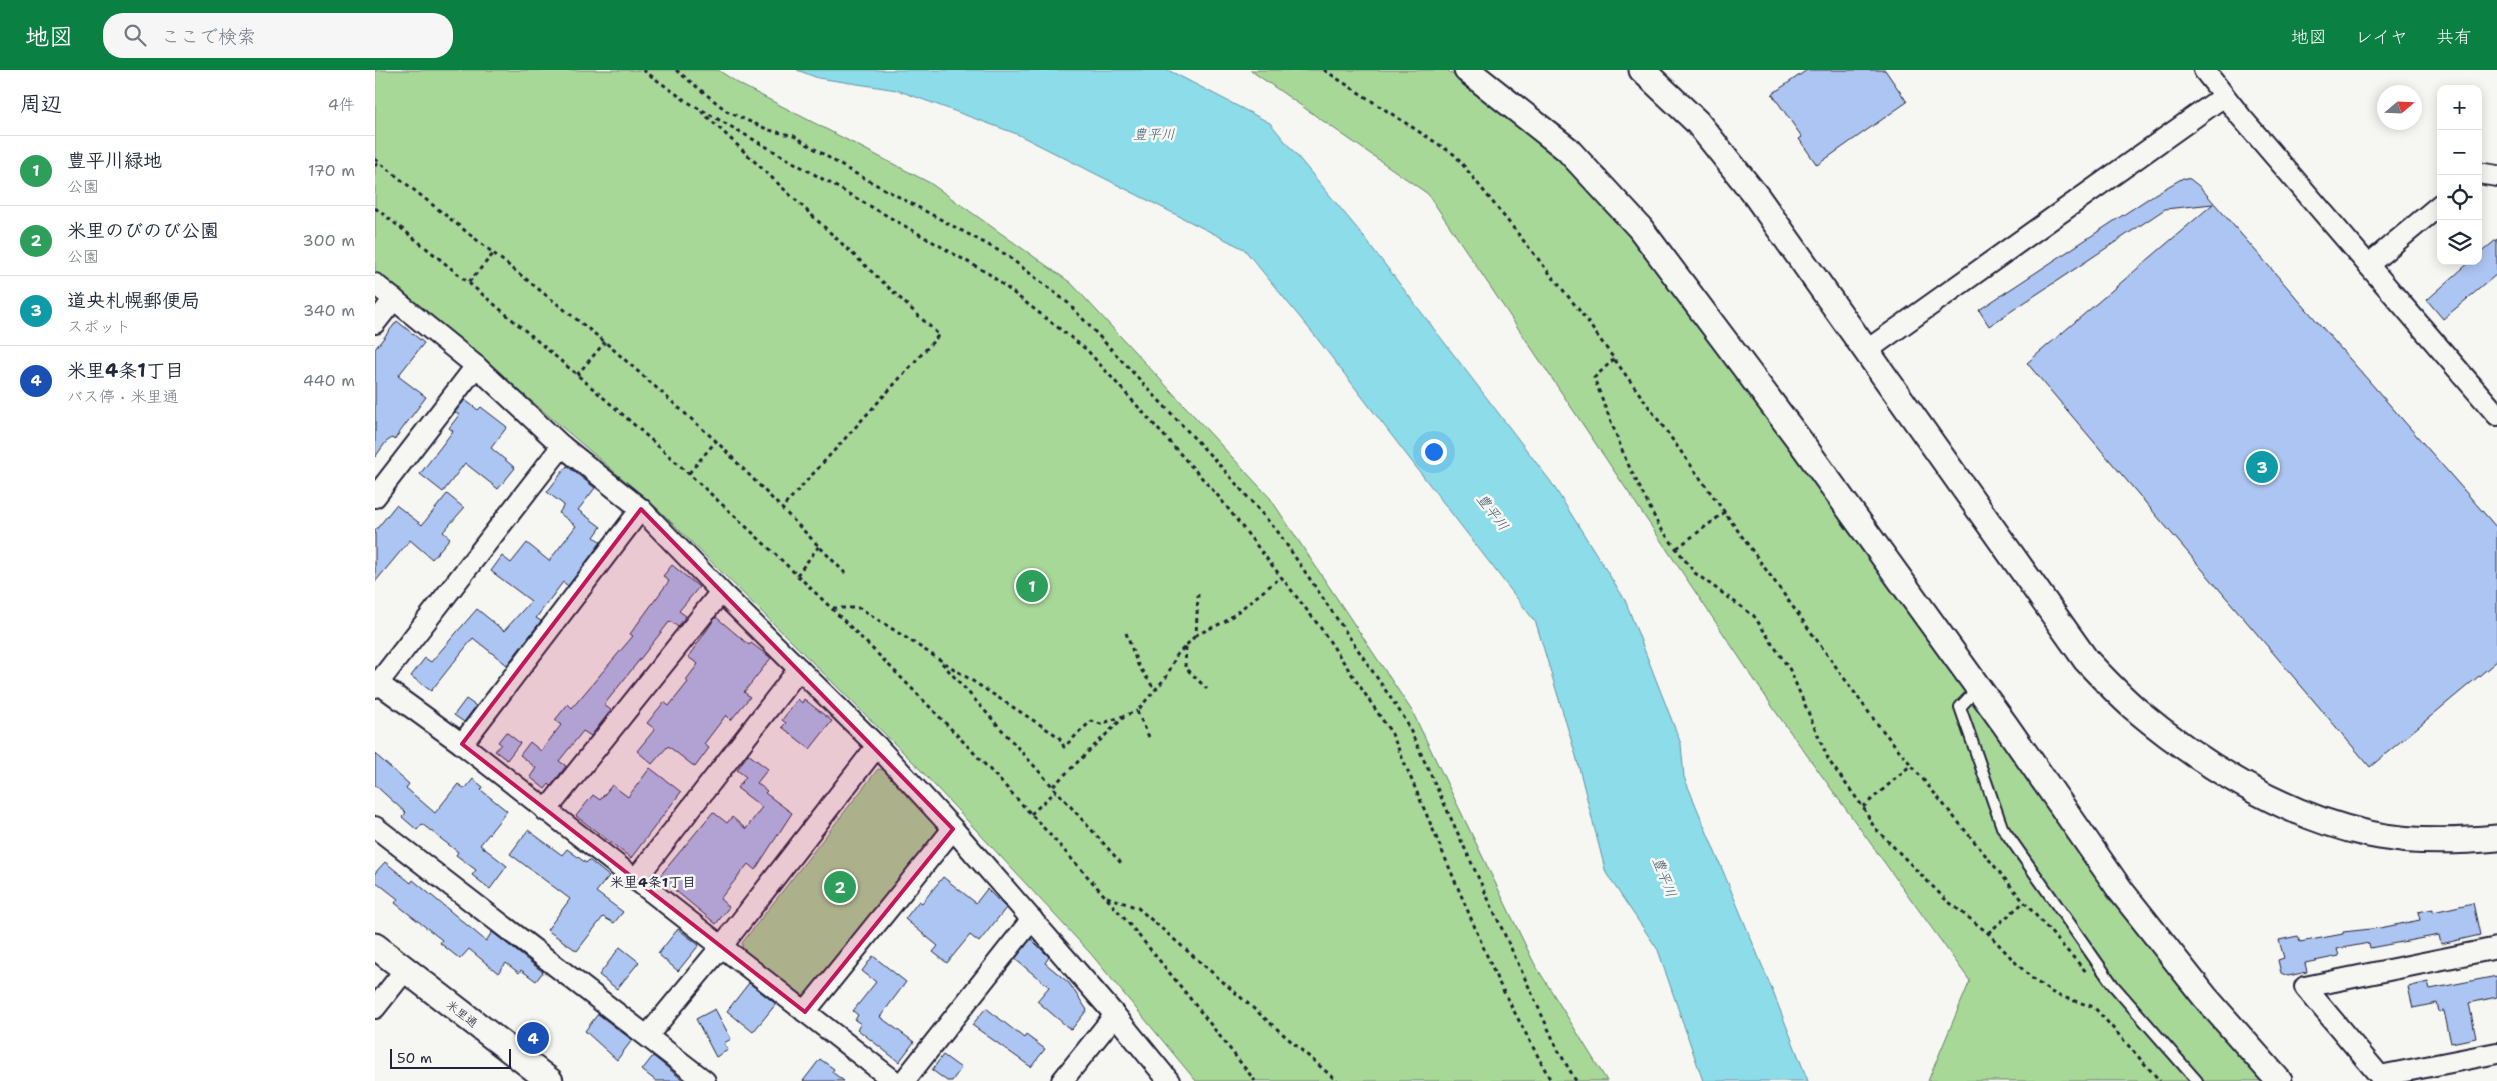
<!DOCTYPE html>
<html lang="ja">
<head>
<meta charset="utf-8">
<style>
  :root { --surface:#fff; --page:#f6f6f7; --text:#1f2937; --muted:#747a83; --line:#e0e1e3; --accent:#0b8043 }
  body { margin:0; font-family:"Shantell Sans","Klee One",sans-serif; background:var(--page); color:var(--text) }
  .controls { position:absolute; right:15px; top:15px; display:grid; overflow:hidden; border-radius:10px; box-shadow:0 2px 12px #0003 }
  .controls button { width:45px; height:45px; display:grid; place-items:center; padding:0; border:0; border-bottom:1px solid var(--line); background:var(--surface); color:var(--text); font:25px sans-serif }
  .compass { position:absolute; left:2002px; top:15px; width:45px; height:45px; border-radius:50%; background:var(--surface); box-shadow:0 2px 12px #0003; rotate:71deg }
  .scale { position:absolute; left:15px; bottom:12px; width:121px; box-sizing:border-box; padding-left:5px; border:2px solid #22223b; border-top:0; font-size:14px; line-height:18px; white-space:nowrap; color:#22223b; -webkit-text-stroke:4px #f6f6f2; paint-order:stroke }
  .you { position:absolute; left:1058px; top:381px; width:18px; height:18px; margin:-12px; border:4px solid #fff; border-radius:50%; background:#1a73e8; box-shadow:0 0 0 8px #1a73e833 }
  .badge { display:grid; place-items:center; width:32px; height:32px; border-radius:50%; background:var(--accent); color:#fff; font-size:16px; font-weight:700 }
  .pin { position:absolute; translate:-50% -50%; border:2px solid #fff; box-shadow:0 1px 5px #0006 }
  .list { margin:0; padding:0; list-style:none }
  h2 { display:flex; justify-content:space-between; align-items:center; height:65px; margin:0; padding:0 20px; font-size:21px }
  h2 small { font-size:16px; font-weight:400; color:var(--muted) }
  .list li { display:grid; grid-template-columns:32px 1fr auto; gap:15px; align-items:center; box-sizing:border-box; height:70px; padding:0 20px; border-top:1px solid var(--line) }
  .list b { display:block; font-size:19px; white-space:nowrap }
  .list p { margin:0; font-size:16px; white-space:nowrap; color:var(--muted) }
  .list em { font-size:16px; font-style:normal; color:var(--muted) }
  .icon { flex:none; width:28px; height:28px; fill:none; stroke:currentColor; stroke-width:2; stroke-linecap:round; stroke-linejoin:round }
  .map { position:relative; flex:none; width:2122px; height:1011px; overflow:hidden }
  header { display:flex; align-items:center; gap:30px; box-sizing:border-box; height:70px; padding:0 25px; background:var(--accent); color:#fff }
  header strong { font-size:24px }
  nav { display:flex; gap:28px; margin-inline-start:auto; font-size:18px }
  .search { width:350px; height:45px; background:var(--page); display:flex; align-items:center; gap:12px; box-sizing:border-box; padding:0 18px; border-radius:20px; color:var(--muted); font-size:19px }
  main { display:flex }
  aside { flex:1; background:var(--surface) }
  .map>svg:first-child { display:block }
  .green { fill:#a8d898; stroke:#657d6a }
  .water { fill:#8ddce9; stroke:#6292a3 }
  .building { fill:#adc5f2; stroke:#22223b }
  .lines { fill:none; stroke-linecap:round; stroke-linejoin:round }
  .service-casing { stroke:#22223b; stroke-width:14 }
  .minor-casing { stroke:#22223b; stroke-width:24 }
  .tertiary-casing { stroke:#22223b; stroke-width:29 }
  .path { stroke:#22223b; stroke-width:3; stroke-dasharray:4 4; stroke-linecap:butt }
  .service { stroke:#f6f6f2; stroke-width:10 }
  .minor { stroke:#f6f6f2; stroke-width:20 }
  .tertiary { stroke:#f6f6f2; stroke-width:25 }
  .marked { fill:#c2185b; fill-opacity:0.2; stroke:#c2185b; stroke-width:4; stroke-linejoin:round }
  .labels { text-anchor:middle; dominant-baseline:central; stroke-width:5; stroke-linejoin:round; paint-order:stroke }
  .street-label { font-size:12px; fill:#22223b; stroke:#f6f6f2 }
  .water-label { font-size:14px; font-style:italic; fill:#425a6f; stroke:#f6f6f2 }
  .neighbourhood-label { font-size:14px; font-weight:bold; fill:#22223b; stroke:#f6f6f2 }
</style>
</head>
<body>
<header>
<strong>地図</strong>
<div class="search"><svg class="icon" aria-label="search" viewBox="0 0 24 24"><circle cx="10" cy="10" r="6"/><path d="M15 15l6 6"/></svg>ここで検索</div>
<nav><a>地図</a><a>レイヤ</a><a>共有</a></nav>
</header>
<main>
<aside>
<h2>周辺<small>4件</small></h2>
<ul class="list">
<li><span class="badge" style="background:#2e9e5b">1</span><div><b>豊平川緑地</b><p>公園</p></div><em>170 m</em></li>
<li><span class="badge" style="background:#2e9e5b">2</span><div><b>米里のびのび公園</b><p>公園</p></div><em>300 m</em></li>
<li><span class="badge" style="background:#0f9aa8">3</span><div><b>道央札幌郵便局</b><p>スポット</p></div><em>340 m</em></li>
<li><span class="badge" style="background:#1a4fb4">4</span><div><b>米里4条1丁目</b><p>バス停 · 米里通</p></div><em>440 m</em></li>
</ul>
</aside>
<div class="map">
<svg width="2122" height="1011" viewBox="0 0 2122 1011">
  <rect width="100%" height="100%" fill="#f6f6f2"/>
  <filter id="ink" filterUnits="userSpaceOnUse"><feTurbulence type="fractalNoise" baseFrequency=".02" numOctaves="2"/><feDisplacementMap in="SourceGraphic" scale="10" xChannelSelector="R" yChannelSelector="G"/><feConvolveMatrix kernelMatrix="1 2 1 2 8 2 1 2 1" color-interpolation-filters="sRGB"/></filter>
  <g filter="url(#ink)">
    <g class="green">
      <polygon points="0,0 343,0 366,15 555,113 696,213 895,428 1037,641 1159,893 1232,1011 821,1011 716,884 538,692 282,438 113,294 0,204"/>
      <polygon points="875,0 1072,0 1181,85 1292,206 1734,821 1890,1011 1553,1011 1595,911 1403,645 1053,124"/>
      <polygon points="503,699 509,700 563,754 563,761 434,924 427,925 368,880 367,873"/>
    </g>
    <polygon class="water" points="422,0 793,0 895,53 985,162 1176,412 1250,530 1306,674 1309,707 1396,917 1433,1011 1328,1011 1283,880 1231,803 1201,686 1161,553 941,267 869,179 642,64 522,20 443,8"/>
    <g class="building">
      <polygon points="1432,0 1510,0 1532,32 1442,95 1424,69 1427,67 1397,24"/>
      <polygon points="1808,108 1815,109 1825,117 2122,458 2122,591 1995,697 1652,293 1838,134 1790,139 1614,256 1604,240 1780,124"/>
      <polygon points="2122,169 2122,204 2068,249 2052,230 2096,191 2103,191 2103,185"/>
      <polygon points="22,251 49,273 23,306 51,327 19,370 17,368 11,372 0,387 0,279"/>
      <polygon points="90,330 103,340 106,337 132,357 116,378 140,398 123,419 90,393 68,422 45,404 78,361 74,358 84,345 80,342"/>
      <polygon points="192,396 220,418 203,440 226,457 219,467 226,472 193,516 188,512 161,548 166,551 132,595 98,568 56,621 36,606 50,588 56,592 102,539 129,561 156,531 116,501 127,486 136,493 152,473 174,491 201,456 184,443 189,435 172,422"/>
      <polygon points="72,424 89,438 68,462 75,468 57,489 35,470 0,512 0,461 21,435 47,455"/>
      <polygon points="297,495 324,517 304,541 311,546 303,557 295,551 229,635 236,640 216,666 208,661 184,691 191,696 176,716 174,714 170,719 155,707 161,698 145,685 155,672 166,681 186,655 180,650 193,634 197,638 258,566 255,564 294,511 288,506"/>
      <polygon points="341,547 374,575 376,573 396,588 369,622 375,627 356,650 351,645 329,674 334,678 320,697 293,676 277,694 262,681 280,659 272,653 289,632 294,636 313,612 311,610 323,594 313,587"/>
      <polygon points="91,629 101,636 89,652 79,645"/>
      <polygon points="423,629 427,633 429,629 457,651 435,679 407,657 411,653 407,650"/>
      <polygon points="131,662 145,673 132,690 120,681 126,674 123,672"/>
      <polygon points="0,684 34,714 31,718 60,743 83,714 90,719 98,709 108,717 106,720 132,741 105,775 132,796 115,819 97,805 101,800 81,785 83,782 47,754 42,760 27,747 31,743 0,715"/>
      <polygon points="373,684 393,699 382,713 392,721 390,723 417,743 380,800 373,794 345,829 354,837 341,854 284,807 338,742 352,753 357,747 371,759 387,737 362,718 371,707 362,700"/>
      <polygon points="275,698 306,722 256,788 201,746 218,725 225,730 237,715 253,727"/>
      <polygon points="153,760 187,785 192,779 211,793 214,790 234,806 221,822 248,842 239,853 228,847 202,881 172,860 195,829 135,784"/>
      <polygon points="10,792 36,813 38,810 111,871 117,862 168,902 161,911 146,900 144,903 131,893 123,903 94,879 85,889 65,873 67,870 20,833 23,829 0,811 0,803"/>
      <polygon points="568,807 601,833 612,819 631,838 604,872 595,865 572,893 558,882 563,876 530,849 544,831 547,833"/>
      <polygon points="2098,833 2105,865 2066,874 2064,865 1995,878 1994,873 1962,879 1964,886 1930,893 1932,902 1913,906 1906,903 1903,890 1909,888 1904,870 1923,866 1925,872 1968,864 1968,862 2005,858 2045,850 2043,842 2058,839 2058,842"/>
      <polygon points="303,859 324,875 303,901 283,884"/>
      <polygon points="656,869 674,887 670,893 694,913 712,940 696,960 662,931 674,917 640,889"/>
      <polygon points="245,877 264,892 242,919 224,905"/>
      <polygon points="498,886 531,912 505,947 539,972 524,992 482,959 486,954 480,950 483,945 478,941 501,912 487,901"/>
      <polygon points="2122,906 2122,927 2094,933 2101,968 2076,973 2069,941 2064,942 2062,933 2038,938 2033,917 2053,912 2055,919"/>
      <polygon points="374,913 401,934 378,962 352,941"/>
      <polygon points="611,938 649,968 651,965 670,979 656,997 597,955"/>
      <polygon points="340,939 356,969 349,973 353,980 341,987 321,949"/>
      <polygon points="223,944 257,970 242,990 210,961"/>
      <polygon points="568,985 586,998 577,1011 572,1011 557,1000"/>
      <polygon points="278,986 309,1011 281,1011 267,1000"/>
      <polygon points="445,989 459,999 457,1002 469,1011 428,1011"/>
    </g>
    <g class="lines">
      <defs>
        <polyline id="service" points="1603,618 1585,637 1627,757 1738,915 1822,1011"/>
        <g id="minor">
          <polyline points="1829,0 1866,47 2122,345"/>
          <polyline points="2103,103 2122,106"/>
          <polyline points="1993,195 2066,134"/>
          <polyline points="0,214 101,296 187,376 266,439 346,522 502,676 578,759 740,945 794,1011"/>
          <polyline points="0,253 19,229"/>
          <polyline points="1491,281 1849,26"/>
          <polyline points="0,427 101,296"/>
          <polyline points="0,611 87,674 519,1011"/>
          <polyline points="0,617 187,376"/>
          <polyline points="87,674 266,439"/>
          <polyline points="171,741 346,522"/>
          <polyline points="0,757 330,1011"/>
          <polyline points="260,810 424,599"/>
          <polyline points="0,938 30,900"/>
          <polyline points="430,942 578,759"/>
          <polyline points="273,965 346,877 502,676"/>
          <polyline points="2005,1006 2122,983"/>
          <polyline points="529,1011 657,849"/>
          <polyline points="687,1011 740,945"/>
          <polyline points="2009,1011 1930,917 2122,878"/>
        </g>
        <g id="tertiary">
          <polyline points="1092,0 1192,79 1265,158 1425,371 1631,656 1746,821 1830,927 1904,1011"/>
          <path d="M1267,0L1322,52L1382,127L1711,590C1726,606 1742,623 1759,638C1824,693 1909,746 1994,764C2035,773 2080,772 2122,768"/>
          <polyline points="0,876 175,1011"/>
        </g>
      </defs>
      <use href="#service" class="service-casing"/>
      <use href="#minor" class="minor-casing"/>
      <use href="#tertiary" class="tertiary-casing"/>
      <g class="path">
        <polyline points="268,0 311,31 614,204 712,280 844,427 945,557 1017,664 1122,909 1176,1011"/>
        <polyline points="301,0 353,42 394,60 419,66 472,99 630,184 693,233 850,401 903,462 1030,649 1183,980 1201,1011"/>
        <polyline points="949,0 1080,85 1204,240 1500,651 1649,832 1713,904"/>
        <polyline points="326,41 564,265 407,438"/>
        <polyline points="0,89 230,272 341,371 470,503"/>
        <polyline points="0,96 4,92"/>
        <path d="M0,138C71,192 139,251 207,309C394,471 571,645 735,832C785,889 833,951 880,1011"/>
        <polyline points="94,212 118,184"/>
        <polyline points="1239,289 1219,308 1251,390 1284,456 1320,503 1379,546 1415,600 1454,691 1488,737 1499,757 1570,829 1613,863 1641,893 1659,910 1681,925 1719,937 1785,1011"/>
        <polyline points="202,305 230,272"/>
        <polyline points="314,403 341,371"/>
        <polyline points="1302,478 1350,442"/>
        <polyline points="422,505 444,476"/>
        <polyline points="823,524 821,565 851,551 906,507"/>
        <polyline points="458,538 485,538 684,667 689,677 716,651 726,654 762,641"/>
        <polyline points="751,563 763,595 780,620"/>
        <polyline points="811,577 810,597 832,619"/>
        <polyline points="567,593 747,794"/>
        <polyline points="774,667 762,641 792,606 801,586 821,565"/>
        <polyline points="678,716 749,647"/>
        <polyline points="1488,737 1536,695"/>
        <polyline points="656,744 681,721"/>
        <polyline points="732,827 763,838 962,1011"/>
        <polyline points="1613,863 1649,832"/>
      </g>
      <use href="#service" class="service"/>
      <use href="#minor" class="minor"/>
      <use href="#tertiary" class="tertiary"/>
    </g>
  </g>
  <path class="marked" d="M266,439L578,759L430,942L87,674Z"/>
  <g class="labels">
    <g class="street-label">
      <text transform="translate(87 944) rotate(38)">米里通</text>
    </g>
    <g class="water-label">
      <text x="779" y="64">豊平川</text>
      <text transform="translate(1118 442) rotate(53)">豊平川</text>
      <text transform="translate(1290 807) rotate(69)">豊平川</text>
    </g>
    <g class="neighbourhood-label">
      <text x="278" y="812">米里4条1丁目</text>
    </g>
  </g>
</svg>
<div class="controls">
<button>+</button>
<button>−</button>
<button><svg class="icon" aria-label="locate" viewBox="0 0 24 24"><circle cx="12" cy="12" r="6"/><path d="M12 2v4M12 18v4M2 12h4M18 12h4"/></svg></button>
<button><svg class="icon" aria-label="layers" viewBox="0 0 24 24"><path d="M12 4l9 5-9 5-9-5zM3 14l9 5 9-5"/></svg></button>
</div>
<svg class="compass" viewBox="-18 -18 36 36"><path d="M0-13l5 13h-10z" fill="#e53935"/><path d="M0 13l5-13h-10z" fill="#747a83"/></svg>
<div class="scale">50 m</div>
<div class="you"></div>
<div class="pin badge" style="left:657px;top:516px;background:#2e9e5b">1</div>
<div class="pin badge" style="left:465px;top:817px;background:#2e9e5b">2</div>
<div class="pin badge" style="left:1887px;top:397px;background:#0f9aa8">3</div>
<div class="pin badge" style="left:158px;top:968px;background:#1a4fb4">4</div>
</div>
</main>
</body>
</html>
